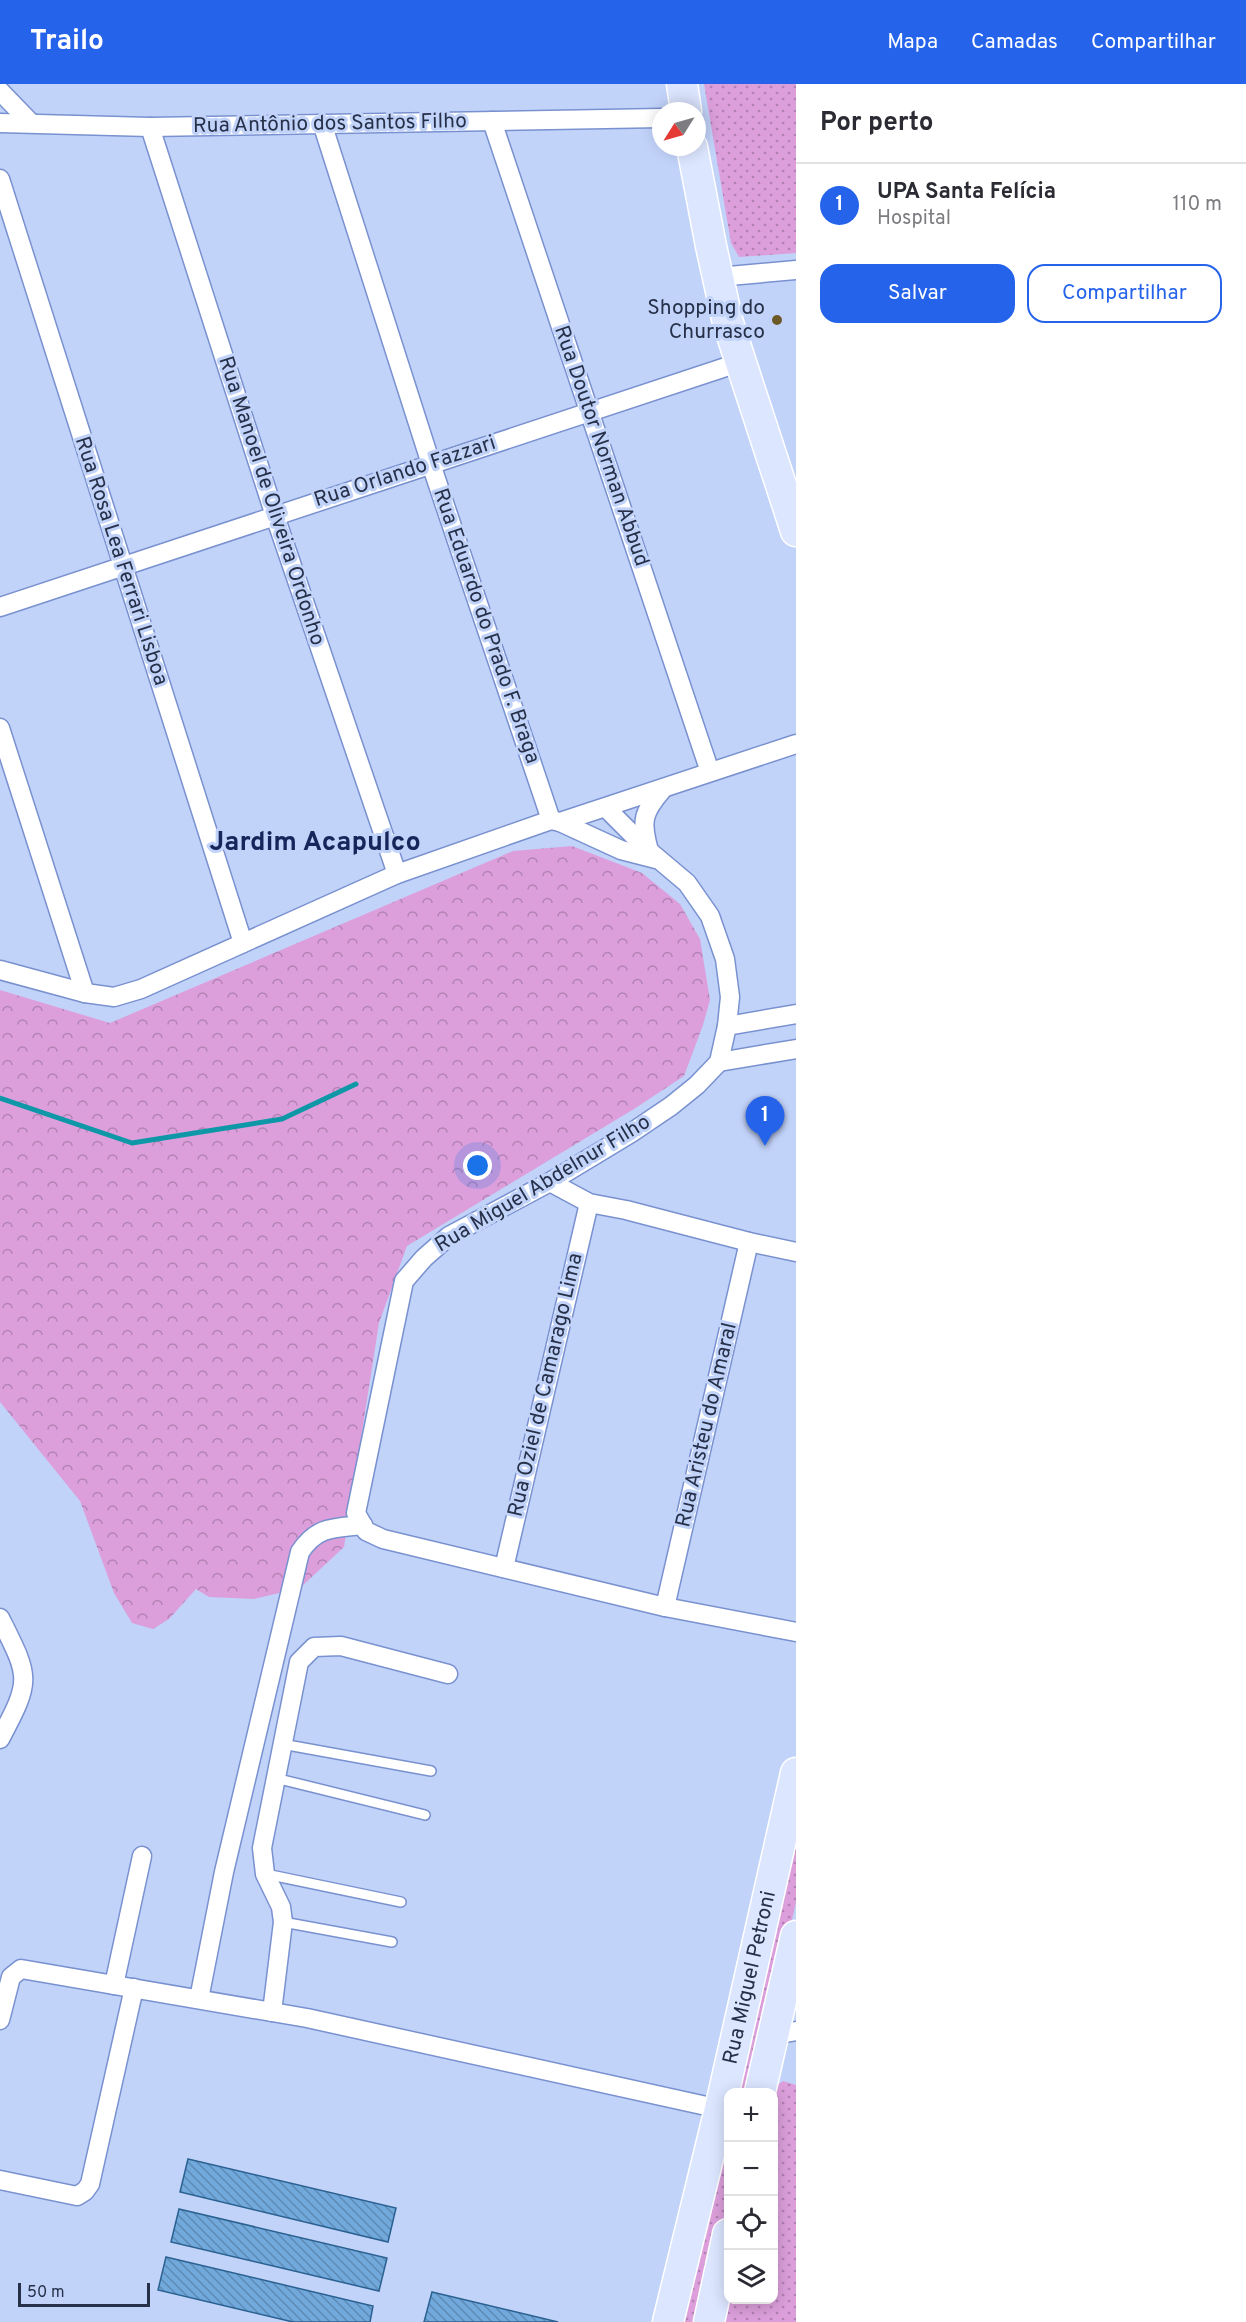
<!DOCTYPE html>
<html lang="pt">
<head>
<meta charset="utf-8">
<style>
  :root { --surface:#fff; --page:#f2f2f3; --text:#2b2b33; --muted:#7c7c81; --line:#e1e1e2; --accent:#2563eb }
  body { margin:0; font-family:Overpass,sans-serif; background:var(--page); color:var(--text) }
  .controls { position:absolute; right:18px; bottom:18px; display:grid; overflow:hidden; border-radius:12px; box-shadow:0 3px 15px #0003 }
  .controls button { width:54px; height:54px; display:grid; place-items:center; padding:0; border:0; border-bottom:2px solid var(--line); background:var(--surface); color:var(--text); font:30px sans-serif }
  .compass { position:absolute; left:652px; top:18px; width:54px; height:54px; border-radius:50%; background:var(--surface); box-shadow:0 3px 15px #0003; rotate:233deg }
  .scale { position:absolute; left:18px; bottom:15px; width:132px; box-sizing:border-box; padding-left:6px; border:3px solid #263049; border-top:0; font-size:16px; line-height:21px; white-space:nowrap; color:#263049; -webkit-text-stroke:4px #c2d3fa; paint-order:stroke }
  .you { position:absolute; left:478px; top:1082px; width:21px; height:21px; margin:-15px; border:4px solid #fff; border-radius:50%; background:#1a73e8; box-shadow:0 0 0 9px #1a73e833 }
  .badge { display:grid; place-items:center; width:39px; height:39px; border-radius:50%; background:var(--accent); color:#fff; font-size:20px; font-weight:700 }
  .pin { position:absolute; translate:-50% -50px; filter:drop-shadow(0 2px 3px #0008) }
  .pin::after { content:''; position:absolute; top:32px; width:21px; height:18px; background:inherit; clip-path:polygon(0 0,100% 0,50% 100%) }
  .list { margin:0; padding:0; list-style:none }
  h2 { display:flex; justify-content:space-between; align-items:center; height:78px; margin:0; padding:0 24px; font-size:26px }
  h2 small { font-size:20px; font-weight:400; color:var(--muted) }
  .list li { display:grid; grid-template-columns:39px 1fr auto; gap:18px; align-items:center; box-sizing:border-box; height:84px; padding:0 24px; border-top:2px solid var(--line) }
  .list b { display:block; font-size:22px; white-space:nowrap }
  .list p { margin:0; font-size:20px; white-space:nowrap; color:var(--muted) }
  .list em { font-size:20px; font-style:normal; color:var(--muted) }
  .actions { display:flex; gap:12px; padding:18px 24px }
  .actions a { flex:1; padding:14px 0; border:2px solid var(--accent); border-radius:18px; text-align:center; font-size:21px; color:var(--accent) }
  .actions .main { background:var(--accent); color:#fff }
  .icon { flex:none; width:33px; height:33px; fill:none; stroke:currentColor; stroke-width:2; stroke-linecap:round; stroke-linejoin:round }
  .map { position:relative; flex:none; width:796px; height:2238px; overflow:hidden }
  header { display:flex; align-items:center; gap:36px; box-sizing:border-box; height:84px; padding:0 30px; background:var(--accent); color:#fff }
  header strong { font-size:28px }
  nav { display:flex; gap:33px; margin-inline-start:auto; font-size:21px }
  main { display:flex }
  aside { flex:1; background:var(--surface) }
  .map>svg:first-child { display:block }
  .forest { fill:url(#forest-crowns) }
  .park { fill:url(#park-dots) }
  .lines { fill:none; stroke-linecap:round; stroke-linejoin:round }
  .stream { stroke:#0e97a6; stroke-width:5 }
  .building { fill:url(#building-back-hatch); stroke:#2a6190; stroke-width:1.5 }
  .service-casing { stroke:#7991cf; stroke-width:12 }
  .minor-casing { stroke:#7991cf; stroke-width:21 }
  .primary-casing { stroke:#fff; stroke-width:33 }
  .service { stroke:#fff; stroke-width:9 }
  .minor { stroke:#fff; stroke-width:18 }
  .primary { stroke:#dce6ff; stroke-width:30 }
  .poi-dot { fill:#6d5928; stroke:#c2d3fa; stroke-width:2 }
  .labels { text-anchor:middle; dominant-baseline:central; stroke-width:6; stroke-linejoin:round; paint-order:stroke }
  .street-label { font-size:21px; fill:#263049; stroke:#c2d3fa }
  .poi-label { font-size:21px; fill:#263049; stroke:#c2d3fa; text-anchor:end }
  .district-label { font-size:27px; font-weight:bold; fill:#16265a; stroke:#c2d3fa }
</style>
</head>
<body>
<header>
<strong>Trailo</strong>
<nav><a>Mapa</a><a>Camadas</a><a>Compartilhar</a></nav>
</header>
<main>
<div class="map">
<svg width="796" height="2238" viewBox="0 0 796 2238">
  <defs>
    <pattern id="forest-crowns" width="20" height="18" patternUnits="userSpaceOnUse" patternTransform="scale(1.5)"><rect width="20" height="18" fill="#dc9fdb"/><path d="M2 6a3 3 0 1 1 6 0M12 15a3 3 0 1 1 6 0" fill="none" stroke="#b282b4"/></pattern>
    <pattern id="park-dots" width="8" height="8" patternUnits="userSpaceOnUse" patternTransform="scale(1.5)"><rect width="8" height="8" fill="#dc9fdb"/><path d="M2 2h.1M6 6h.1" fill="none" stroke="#b282b4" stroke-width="1.8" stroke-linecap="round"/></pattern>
    <pattern id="building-back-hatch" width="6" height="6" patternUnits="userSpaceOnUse" patternTransform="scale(1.5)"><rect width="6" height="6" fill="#71a9dd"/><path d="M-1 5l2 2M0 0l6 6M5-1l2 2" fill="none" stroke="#5d8ab5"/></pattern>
  </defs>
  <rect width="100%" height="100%" fill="#c2d3fa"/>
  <polygon class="forest" points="572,762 642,789 680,820 700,855 710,916 703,941 684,992 634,1025 407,1162 379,1239 344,1463 300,1504 254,1515 209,1513 196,1505 169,1535 153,1545 132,1539 114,1509 80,1417 0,1318 0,906 110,939 513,767"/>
  <g class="park">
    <polygon points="704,0 796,0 796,169 739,173 731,159"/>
    <polygon points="796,1726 796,1818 753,2008 729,2008"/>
    <polygon points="783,1997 796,2001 796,2238 719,2238 728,2216 774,2216 774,2008 775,2003"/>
    <polygon points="728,2012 728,2116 701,2238 677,2238"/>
  </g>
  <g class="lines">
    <polyline class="stream" points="0,1014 132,1059 282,1035 356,1000"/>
  </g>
  <g class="building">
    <polygon points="188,2075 396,2124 388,2158 180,2108"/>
    <polygon points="179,2125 387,2174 379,2207 171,2158"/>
    <polygon points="166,2173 373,2222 370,2238 293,2238 158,2206"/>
    <polygon points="432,2208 558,2238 424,2238"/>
  </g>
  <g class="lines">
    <defs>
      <g id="service">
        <polyline points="282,1660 431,1687"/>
        <polyline points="275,1694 425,1731"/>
        <polyline points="266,1790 401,1818"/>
        <polyline points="283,1838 392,1858"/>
      </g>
      <g id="minor">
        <polyline points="0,7 31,39"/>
        <polyline points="492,37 710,688"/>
        <polyline points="0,39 150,43 661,34"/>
        <polyline points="322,39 431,380 551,736"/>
        <polyline points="150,43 275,432 397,790"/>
        <polyline points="0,95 243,859"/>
        <polyline points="718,193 796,186"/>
        <polyline points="0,523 741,278"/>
        <polyline points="0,644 85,909"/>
        <polyline points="606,724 649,767 687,799 710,832 725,875 730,913 727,942 719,978 697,1001 671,1022 631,1049 550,1098 449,1152 424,1174 404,1197 356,1429 366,1447 383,1455 665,1523 796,1548"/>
        <polyline points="560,738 621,766 656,775"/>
        <path d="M649,767C641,738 642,729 662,706"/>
        <polyline points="0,886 85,909 114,913 141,905 397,790 551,736 560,738 796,660"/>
        <polyline points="727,942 796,930"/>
        <polyline points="719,978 796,965"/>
        <polyline points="550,1098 589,1119 626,1126 749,1158 796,1168"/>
        <polyline points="504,1484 589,1119"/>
        <polyline points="665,1523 749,1158"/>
        <path d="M0,1534C30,1594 32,1595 0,1655"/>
        <polyline points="114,1901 142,1772"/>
        <path d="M199,1915L224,1788L300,1468C317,1442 334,1444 363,1441"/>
        <polyline points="272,1928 283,1838 281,1823 265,1790 262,1764 299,1578 314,1563 341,1562 448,1590"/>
        <polyline points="0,1936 11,1893 21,1885 307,1934 720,2025"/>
        <polyline points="773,1951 796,1947"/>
        <polyline points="0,2096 77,2112 85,2107 90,2100 134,1904"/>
      </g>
      <g id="primary">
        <polyline points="682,0 686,27"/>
        <polyline points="692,63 711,162 728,239 796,447"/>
        <polyline points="760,2008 796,1852"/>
        <path id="s1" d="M668,2238L720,2025L796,1689"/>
        <polyline points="709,2238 728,2150"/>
      </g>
    </defs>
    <use href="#service" class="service-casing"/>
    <use href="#minor" class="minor-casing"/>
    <use href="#primary" class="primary-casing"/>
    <use href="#service" class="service"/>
    <use href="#minor" class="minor"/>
    <use href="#primary" class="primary"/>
  </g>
  <circle class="poi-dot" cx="777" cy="236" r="6"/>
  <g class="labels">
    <g class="street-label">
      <text transform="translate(330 40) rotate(-1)">Rua Antônio dos Santos Filho</text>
      <text transform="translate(601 362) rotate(71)">Rua Doutor Norman Abbud</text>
      <text transform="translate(405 388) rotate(-18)">Rua Orlando Fazzari</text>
      <text transform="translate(271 417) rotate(72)">Rua Manoel de Oliveira Ordonho</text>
      <text transform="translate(121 477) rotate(72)">Rua Rosa Lea Ferrari Lisboa</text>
      <text transform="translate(486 542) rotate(71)">Rua Eduardo do Prado F. Braga</text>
      <text transform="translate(543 1100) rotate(-31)">Rua Miguel Abdelnur Filho</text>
      <text transform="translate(546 1301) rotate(-77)">Rua Oziel de Camarago Lima</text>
      <text transform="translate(707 1341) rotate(-77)">Rua Aristeu do Amaral</text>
      <text stroke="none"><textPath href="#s1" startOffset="354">Rua Miguel Petroni</textPath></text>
    </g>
    <g class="poi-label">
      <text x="765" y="224">Shopping do<tspan x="765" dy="24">Churrasco</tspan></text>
    </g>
    <g class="district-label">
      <text x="315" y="759">Jardim Acapulco</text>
    </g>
  </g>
</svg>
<div class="controls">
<button>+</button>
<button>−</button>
<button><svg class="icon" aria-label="locate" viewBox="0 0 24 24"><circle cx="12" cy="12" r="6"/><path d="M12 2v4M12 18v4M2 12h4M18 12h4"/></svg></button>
<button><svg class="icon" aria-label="layers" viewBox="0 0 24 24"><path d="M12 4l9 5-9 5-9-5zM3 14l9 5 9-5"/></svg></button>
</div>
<svg class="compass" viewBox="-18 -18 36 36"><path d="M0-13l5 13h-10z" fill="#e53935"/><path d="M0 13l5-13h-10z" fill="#7c7c81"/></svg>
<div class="scale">50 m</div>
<div class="you"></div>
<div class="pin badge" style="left:765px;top:1062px">1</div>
</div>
<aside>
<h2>Por perto<small></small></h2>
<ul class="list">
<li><span class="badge">1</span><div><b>UPA Santa Felícia</b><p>Hospital</p></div><em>110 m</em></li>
</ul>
<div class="actions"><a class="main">Salvar</a><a>Compartilhar</a></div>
</aside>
</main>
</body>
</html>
